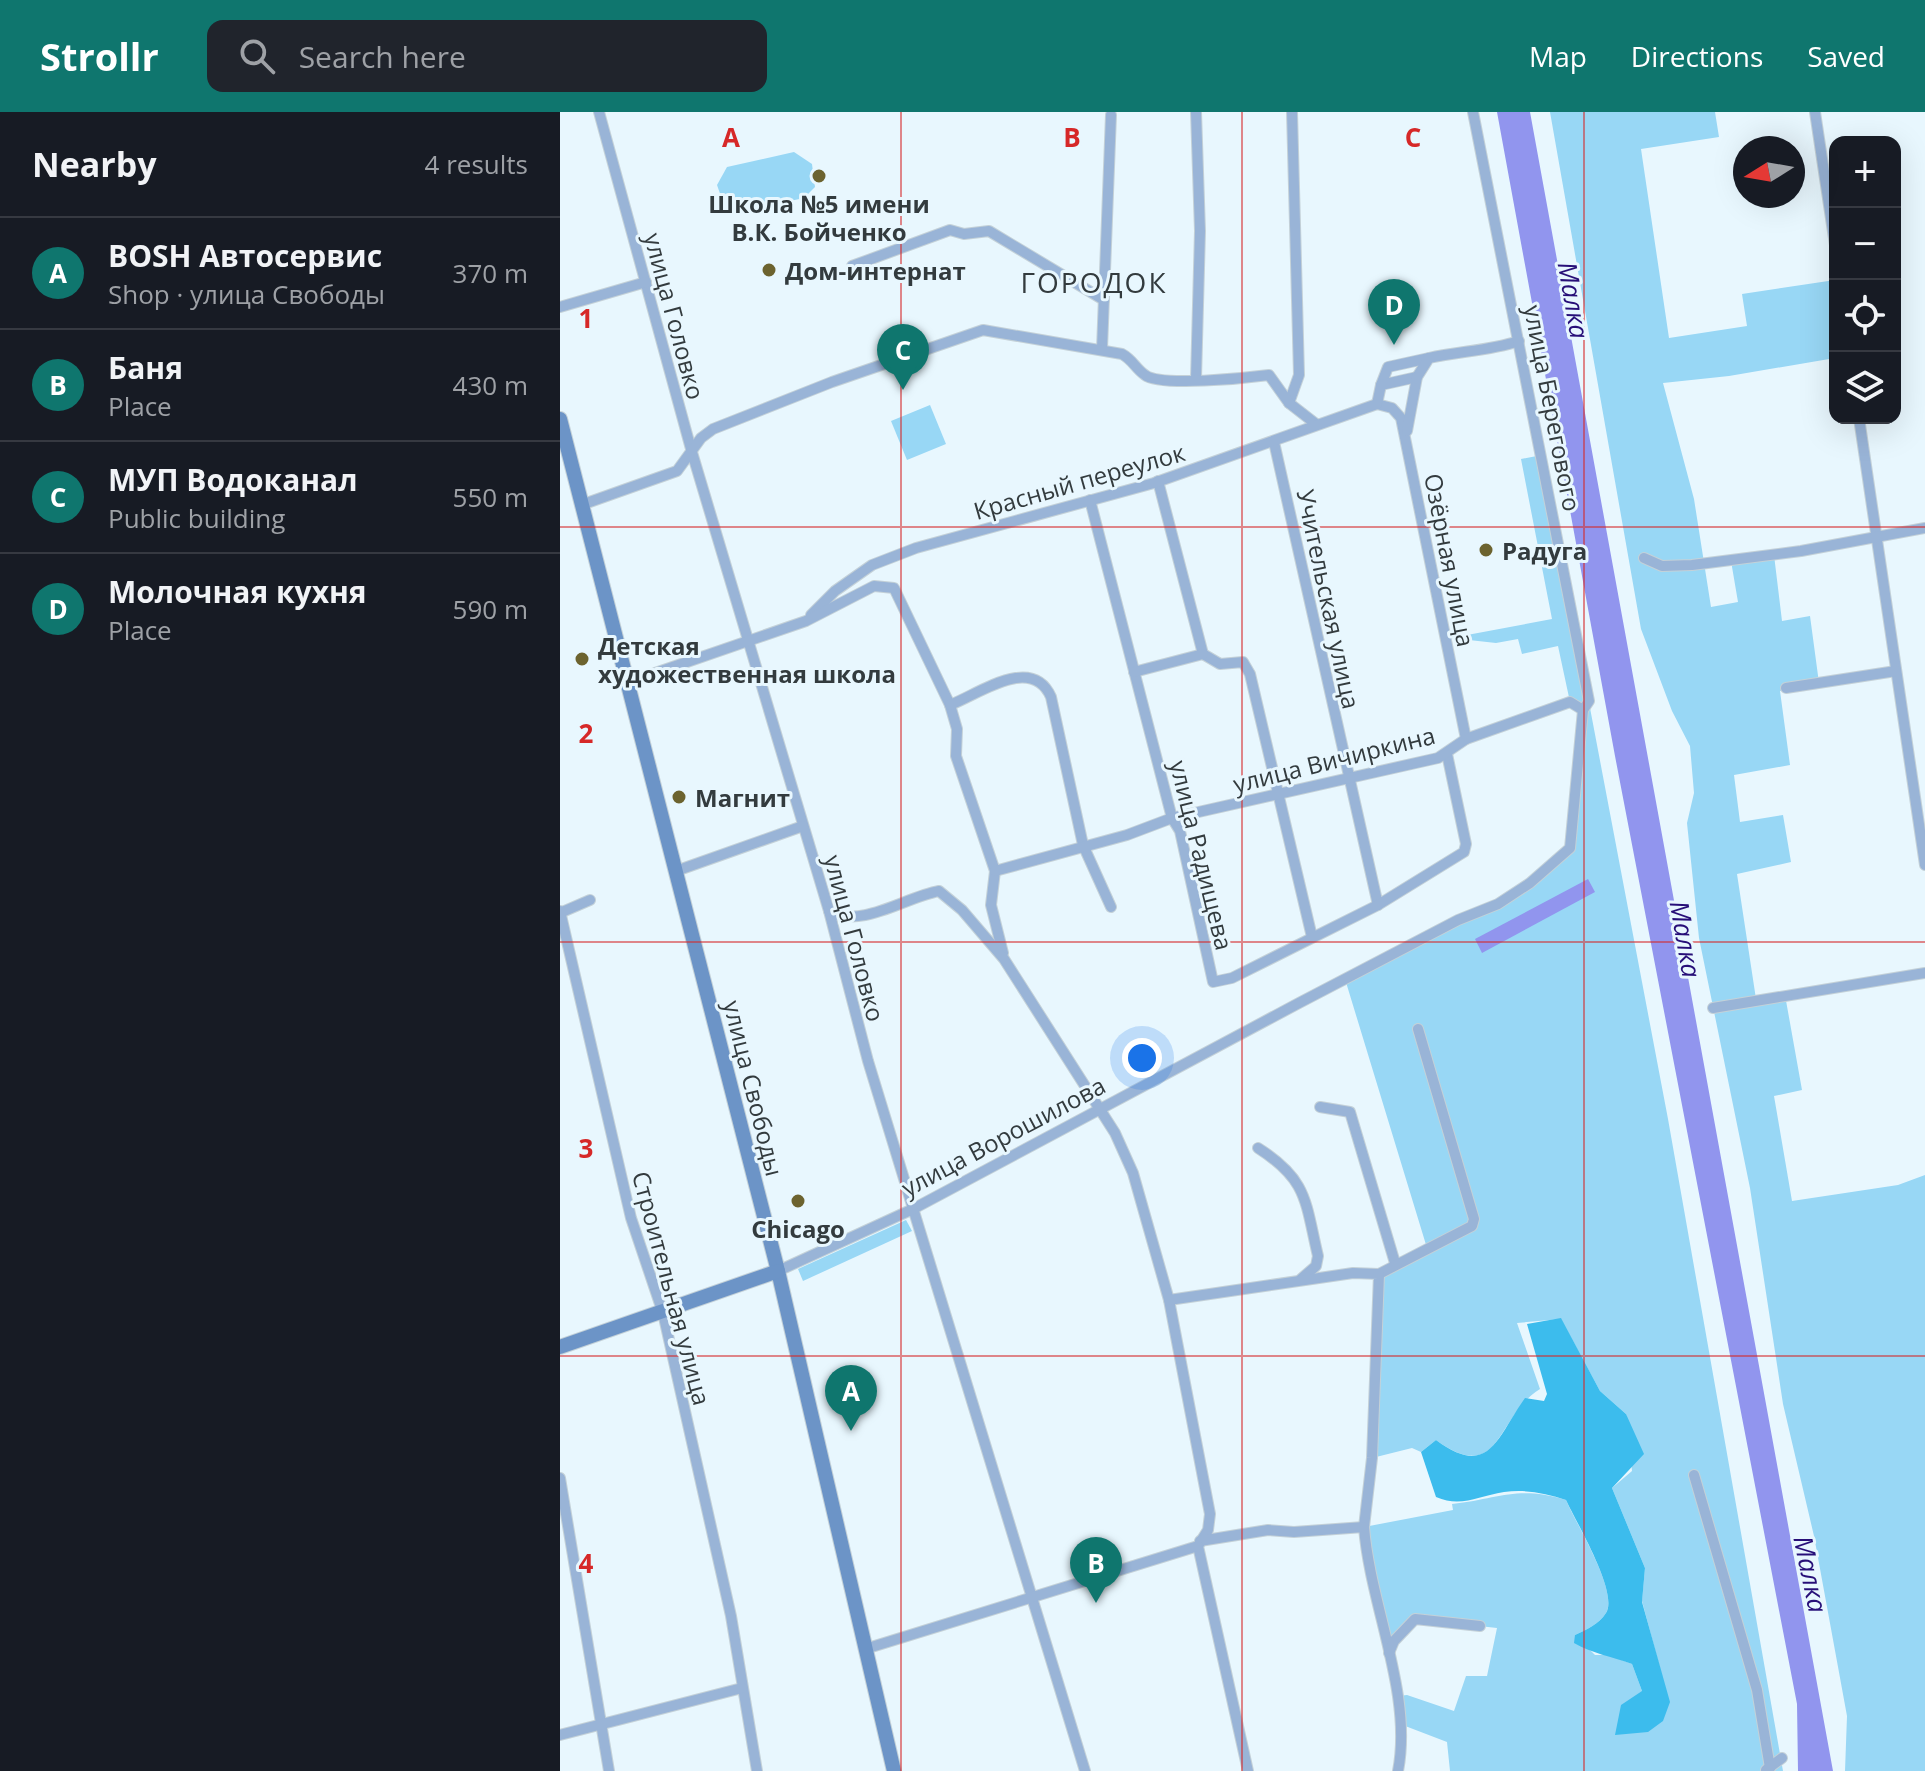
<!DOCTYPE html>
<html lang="en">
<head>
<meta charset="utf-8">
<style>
  :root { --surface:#171b24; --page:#20242c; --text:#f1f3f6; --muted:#9ea1a6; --line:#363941; --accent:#0f766e }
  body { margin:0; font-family:"Open Sans",sans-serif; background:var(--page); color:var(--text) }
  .controls { position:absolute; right:24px; top:24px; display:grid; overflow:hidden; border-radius:16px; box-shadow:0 8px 32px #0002 }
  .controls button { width:72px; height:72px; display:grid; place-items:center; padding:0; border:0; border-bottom:2px solid var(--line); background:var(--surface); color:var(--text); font:40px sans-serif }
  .compass { position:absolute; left:1173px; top:24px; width:72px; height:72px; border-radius:50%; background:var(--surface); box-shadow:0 8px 32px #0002; rotate:259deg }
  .you { position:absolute; left:582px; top:946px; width:28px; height:28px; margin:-20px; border:6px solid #fff; border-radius:50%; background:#1a73e8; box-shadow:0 0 0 12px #1a73e833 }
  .badge { display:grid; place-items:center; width:52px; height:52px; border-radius:50%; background:var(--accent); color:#fff; font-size:26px; font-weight:700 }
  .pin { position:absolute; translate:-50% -66px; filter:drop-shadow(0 2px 4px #0008) }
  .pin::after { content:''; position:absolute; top:42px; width:28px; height:24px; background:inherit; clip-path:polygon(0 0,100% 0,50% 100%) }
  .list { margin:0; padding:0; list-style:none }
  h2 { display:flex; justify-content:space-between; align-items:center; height:104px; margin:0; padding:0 32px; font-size:34px }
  h2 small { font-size:26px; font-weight:400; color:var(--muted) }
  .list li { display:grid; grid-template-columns:52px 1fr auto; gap:24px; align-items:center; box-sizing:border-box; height:112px; padding:0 32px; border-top:2px solid var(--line) }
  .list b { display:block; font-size:30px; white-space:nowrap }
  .list p { margin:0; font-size:26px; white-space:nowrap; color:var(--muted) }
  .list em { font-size:26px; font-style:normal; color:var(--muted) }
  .icon { flex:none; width:44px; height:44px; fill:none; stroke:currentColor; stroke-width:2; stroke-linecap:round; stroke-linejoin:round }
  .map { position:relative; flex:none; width:1365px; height:1659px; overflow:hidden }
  header { display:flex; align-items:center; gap:48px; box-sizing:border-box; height:112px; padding:0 40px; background:var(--accent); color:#fff }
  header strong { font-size:38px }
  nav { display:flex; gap:44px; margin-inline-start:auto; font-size:28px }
  .search { width:560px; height:72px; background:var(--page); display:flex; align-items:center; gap:20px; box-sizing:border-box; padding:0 28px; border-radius:16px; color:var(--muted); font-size:30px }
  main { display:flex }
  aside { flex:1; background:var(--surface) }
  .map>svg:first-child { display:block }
  .green { fill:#98d7f5 }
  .forest { fill:#3cbced }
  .water { fill:#9195ee }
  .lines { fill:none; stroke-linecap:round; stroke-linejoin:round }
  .street-casing { stroke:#c4d1d8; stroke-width:12 }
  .secondary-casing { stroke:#c4d1d8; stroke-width:16 }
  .street { stroke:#99b4d7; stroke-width:10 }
  .secondary { stroke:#6c94c7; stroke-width:14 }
  .grid { fill:none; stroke:#d62828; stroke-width:2; stroke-opacity:0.55 }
  .poi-dot { fill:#6c632f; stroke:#e8f7fe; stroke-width:3 }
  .labels { text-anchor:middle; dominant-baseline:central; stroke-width:6; stroke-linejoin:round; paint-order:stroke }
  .poi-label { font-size:24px; font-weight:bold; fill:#333b3e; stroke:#e8f7fe; text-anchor:start }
  .street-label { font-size:24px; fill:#333b3e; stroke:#e8f7fe }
  .water-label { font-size:26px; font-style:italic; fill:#270f78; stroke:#e8f7fe }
  .quarter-label { font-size:28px; letter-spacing:2px; fill:#333b3e; stroke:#e8f7fe }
  .grid-label { font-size:26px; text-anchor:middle; font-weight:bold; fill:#d62828; stroke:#e8f7fe; stroke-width:6; stroke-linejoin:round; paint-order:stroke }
</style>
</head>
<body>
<header>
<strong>Strollr</strong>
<div class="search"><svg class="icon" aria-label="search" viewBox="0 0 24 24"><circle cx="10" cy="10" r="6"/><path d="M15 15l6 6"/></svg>Search here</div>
<nav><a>Map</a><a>Directions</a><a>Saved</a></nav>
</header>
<main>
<aside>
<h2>Nearby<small>4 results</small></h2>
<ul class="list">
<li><span class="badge">A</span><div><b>BOSH Автосервис</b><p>Shop · улица Свободы</p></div><em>370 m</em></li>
<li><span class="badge">B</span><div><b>Баня</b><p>Place</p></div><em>430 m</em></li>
<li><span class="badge">C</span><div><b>МУП Водоканал</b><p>Public building</p></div><em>550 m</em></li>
<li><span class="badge">D</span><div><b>Молочная кухня</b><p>Place</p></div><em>590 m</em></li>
</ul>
</aside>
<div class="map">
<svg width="1365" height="1659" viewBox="0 0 1365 1659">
  <rect width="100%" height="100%" fill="#e8f7fe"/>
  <g class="green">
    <polygon points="990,0 1155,0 1159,25 1081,37 1109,226 1187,214 1182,182 1275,168 1275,246 1169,264 1103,271 1134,387 1151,495 1178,490 1171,449 1214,443 1222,509 1250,504 1259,571 1220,579 1230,653 1174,663 1180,710 1223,703 1231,750 1177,762 1196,887 1225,883 1242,978 1214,984 1232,1089 1338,1073 1365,1063 1365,1659 1285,1659 1287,1604 1254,1424 1223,1292 1190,1076 1139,826 1127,711 1134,681 1130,634 1112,599 1081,517"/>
    <polygon points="234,40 252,52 255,75 244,86 178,100 164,93 157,73 167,55"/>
    <polygon points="370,293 386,332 347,348 331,309"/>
    <path d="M982,343L1108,1007L1223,1659H890L887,1630L840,1612L838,1584L847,1583L894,1599L906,1564H927L937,1516L856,1507L829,1541L804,1415L893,1398L892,1392C939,1387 957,1373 1006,1388C1015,1410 1059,1480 1046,1501C1039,1512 1026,1518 1015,1523L1035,1543H1049L1072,1552L1082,1579L1109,1590L1082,1489L1085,1456L1052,1376L1072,1359L1066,1302L1040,1279L1001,1207L957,1211L980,1277C935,1305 941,1375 876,1328L861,1340L852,1336L812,1346L819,1162L867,1136L785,867L938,792L1010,736L1023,598L1010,590L998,534L962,542L958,527L936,531L891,526L992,507L961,347Z"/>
    <polygon points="346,1108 352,1119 243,1169 238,1157"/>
  </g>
  <path class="forest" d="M1001,1206L1040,1279L1066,1302L1084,1342L1052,1376L1085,1456L1082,1490L1110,1590L1103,1609L1088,1620L1055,1623L1061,1593L1082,1579L1072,1552C1051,1544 1033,1542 1014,1531L1015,1523C1026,1518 1039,1512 1046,1501C1059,1481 1016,1410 1006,1388C986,1381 965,1377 944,1380C918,1384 901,1396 876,1385L861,1340L876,1328C929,1367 936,1327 965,1286L984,1289L987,1282L967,1212Z"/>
  <g class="water">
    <polygon points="937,0 970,0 1273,1659 1238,1659 1237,1592 1055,644"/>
    <polygon points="1028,767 1035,780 922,841 915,827"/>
  </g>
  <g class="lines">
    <defs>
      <g id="street">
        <polyline points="39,0 131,337 269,799 308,949 525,1659"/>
        <polyline points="1255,0 1275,133"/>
        <polyline points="292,154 390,118 404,122 429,119 544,188"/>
        <polyline points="0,195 86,170"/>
        <polyline points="542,237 551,3"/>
        <polyline points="636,267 640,119 636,0"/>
        <polyline points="821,273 828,255 869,246"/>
        <polyline points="729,291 739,263 732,0"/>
        <polyline points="817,292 832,296 841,306 906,627"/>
        <polyline points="817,292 821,273 857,265"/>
        <polyline points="1299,306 1365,753"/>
        <path d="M847,319L857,265L869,246C900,239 929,239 959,229"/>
        <polyline points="714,330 818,793"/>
        <polyline points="598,369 643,542 660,552 683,550 690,562 752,825"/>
        <polyline points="530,388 612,706 620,719 653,870 672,866 818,793 904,740 906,732 887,642"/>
        <path d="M24,392L117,359L141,326L153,317L272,270L423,218L562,242C573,248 575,256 585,263C600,275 686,266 709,263L729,291L756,312"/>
        <polyline points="1084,446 1102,454 1132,453 1241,439 1365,416"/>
        <polyline points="251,503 275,479 312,453 356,436 594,371 817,292"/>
        <polyline points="574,560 643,542"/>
        <polyline points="69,570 246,509 314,474 334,476 390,593 397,617 396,644 435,759 431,793 443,841"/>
        <polyline points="1226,576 1336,559"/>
        <path d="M390,593C419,582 472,542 491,585L523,733L551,795"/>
        <polyline points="116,759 243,714"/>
        <polyline points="435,759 567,723 612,706 878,646 906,627 1010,590 1023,598"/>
        <polyline points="0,799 71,1106 103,1201 171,1504 197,1659"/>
        <path d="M269,799C302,817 345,785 379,779L402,798L444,847L555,1021L573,1061L609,1188L650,1402L648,1418L638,1434L688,1659"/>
        <polyline points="0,801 30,788"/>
        <polyline points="1153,896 1365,861"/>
        <polyline points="760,995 790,1000 835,1151"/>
        <path d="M698,1036C748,1068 745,1089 758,1144L756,1154L741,1167"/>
        <polyline points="218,1159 353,1097 739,891 898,808 938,792 970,771 1010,736 1023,598 1029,589 913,0"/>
        <polyline points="819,1162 912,1114 914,1107 858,917"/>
        <polyline points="609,1188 793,1161 819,1162 812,1346 804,1415"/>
        <polyline points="1134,1363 1197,1578 1210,1656"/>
        <polyline points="0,1366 49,1659"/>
        <path d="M640,1429L708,1418L734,1420L804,1415C810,1493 853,1582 838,1659"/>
        <polyline points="305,1537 638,1434"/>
        <polyline points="829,1541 834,1529 855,1507 920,1514"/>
        <polyline points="0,1623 182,1576"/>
        <polyline points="1206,1658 1222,1646"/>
      </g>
      <g id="secondary">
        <polyline points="0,307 218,1159 334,1659"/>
        <polyline points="0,1235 218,1159"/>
      </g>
    </defs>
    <use href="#street" class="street-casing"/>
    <use href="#secondary" class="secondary-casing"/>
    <use href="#street" class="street"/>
    <use href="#secondary" class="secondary"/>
  </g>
  <path class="grid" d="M341,0V1659M682,0V1659M1024,0V1659M0,415H1365M0,830H1365M0,1244H1365"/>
  <g class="poi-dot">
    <circle cx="259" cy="64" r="8"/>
    <circle cx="209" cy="158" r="8"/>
    <circle cx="926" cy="438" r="8"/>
    <circle cx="22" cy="547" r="8"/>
    <circle cx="119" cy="685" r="8"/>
    <circle cx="238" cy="1089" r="8"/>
  </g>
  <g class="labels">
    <g class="poi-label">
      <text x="259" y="91" text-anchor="middle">Школа №5 имени<tspan x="259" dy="28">В.К. Бойченко</tspan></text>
      <text x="225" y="158">Дом-интернат</text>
      <text x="942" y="438">Радуга</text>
      <text x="38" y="533">Детская<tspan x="38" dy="28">художественная школа</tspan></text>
      <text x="135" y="685">Магнит</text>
      <text x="238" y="1116" text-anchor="middle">Chicago</text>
    </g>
    <g class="street-label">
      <text transform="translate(115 204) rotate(75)">улица Головко</text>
      <text transform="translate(993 296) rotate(79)">улица Берегового</text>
      <text transform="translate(519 369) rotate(-16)">Красный переулок</text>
      <text transform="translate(890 448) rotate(79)">Озёрная улица</text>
      <text transform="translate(769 487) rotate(78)">Учительская улица</text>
      <text transform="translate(774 647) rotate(-14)">улица Вичиркина</text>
      <text transform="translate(642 743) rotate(76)">улица Радищева</text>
      <text transform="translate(295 826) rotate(75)">улица Головко</text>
      <text transform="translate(194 976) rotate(76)">улица Свободы</text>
      <text transform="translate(443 1024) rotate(-28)">улица Ворошилова</text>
      <text transform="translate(112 1176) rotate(75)">Строительная улица</text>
    </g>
    <g class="water-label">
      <text transform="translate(1014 188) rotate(80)">Малка</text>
      <text transform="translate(1126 827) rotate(80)">Малка</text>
      <text transform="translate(1251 1462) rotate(78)">Малка</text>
    </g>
    <g class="quarter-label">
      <text x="534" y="170">ГОРОДОК</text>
    </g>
  </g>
  <g class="grid-label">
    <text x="171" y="35">A</text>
    <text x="512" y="35">B</text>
    <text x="853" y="35">C</text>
    <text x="26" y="216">1</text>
    <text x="26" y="631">2</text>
    <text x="26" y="1046">3</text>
    <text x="26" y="1461">4</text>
  </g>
</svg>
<div class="controls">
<button>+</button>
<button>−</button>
<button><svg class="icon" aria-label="locate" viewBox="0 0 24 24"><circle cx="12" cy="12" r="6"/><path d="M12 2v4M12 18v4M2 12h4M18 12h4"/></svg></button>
<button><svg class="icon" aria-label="layers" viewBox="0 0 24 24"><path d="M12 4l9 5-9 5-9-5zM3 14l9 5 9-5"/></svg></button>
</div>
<svg class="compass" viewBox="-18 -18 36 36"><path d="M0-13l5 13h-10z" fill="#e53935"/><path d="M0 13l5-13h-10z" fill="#9ea1a6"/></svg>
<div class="you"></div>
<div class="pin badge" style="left:291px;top:1319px">A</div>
<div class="pin badge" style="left:536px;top:1491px">B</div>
<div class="pin badge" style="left:343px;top:278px">C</div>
<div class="pin badge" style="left:834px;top:233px">D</div>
</div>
</main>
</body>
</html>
